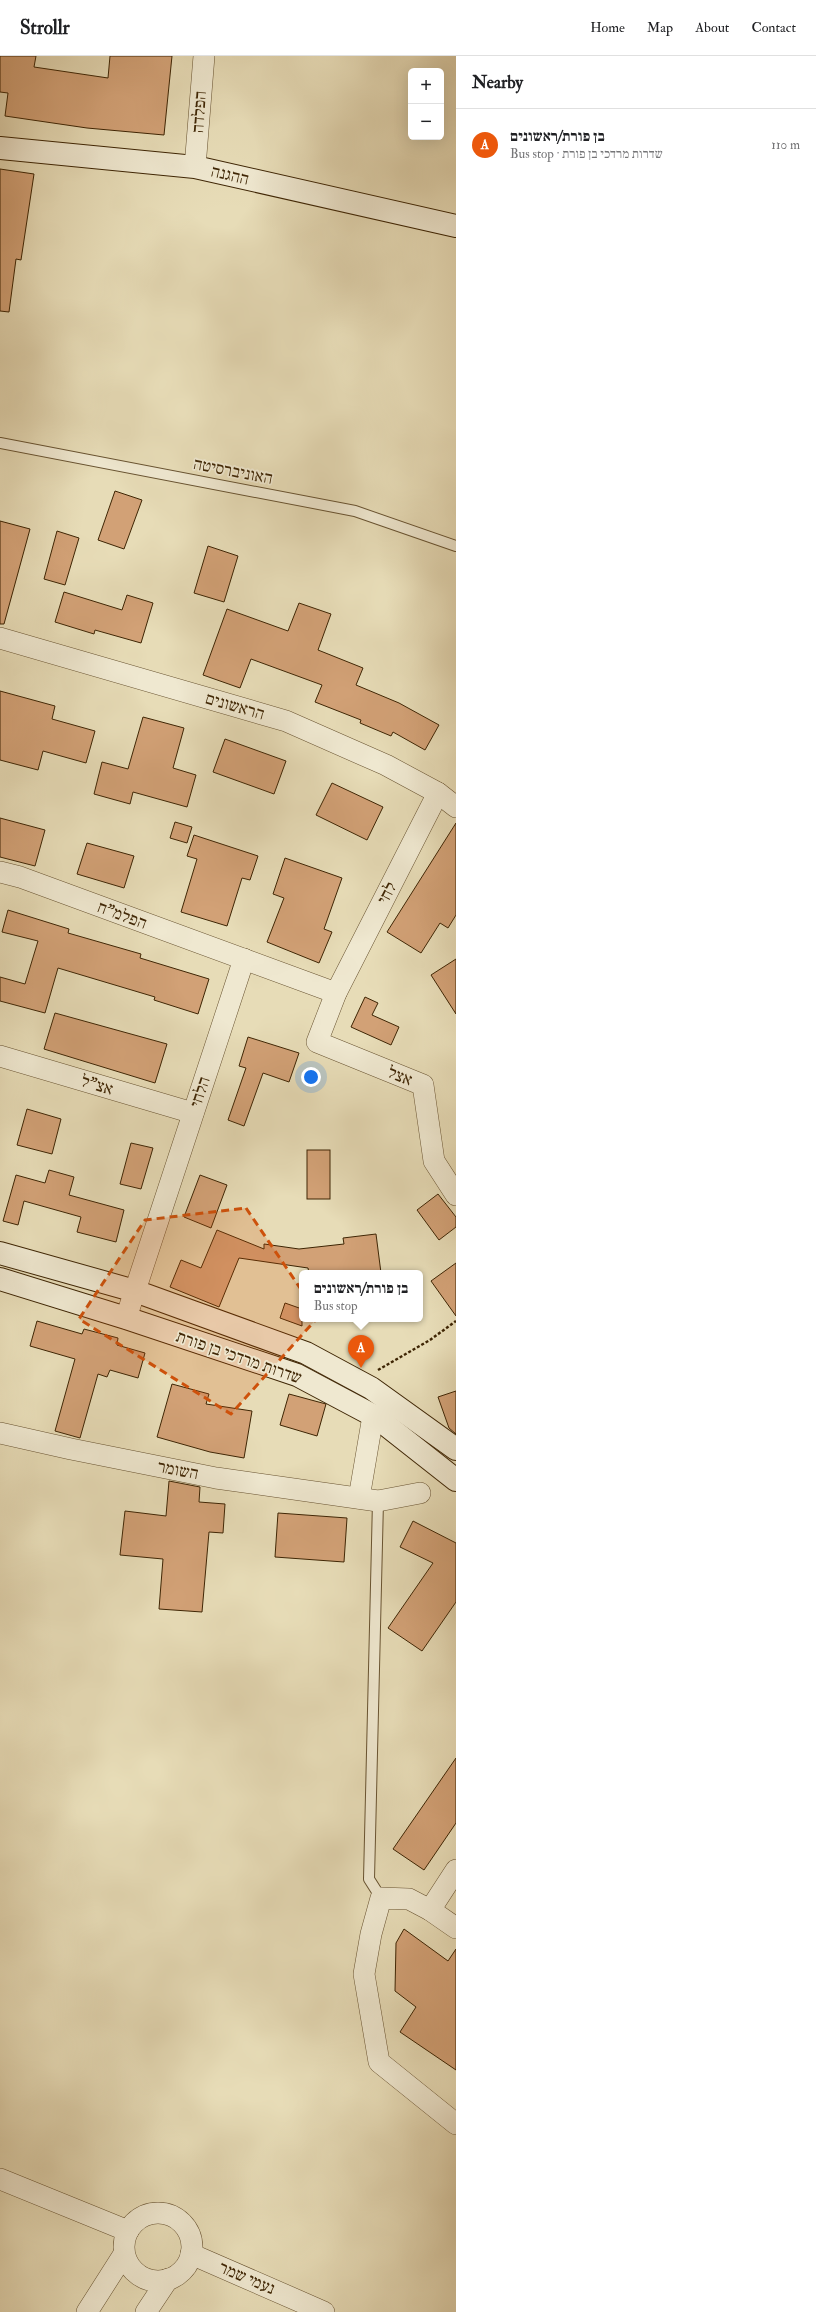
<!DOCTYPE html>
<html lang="en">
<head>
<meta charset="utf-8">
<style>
  :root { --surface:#fff; --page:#f2f2f2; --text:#202124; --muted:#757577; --line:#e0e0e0; --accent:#ea580c }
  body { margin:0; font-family:"IM FELL Double Pica","Frank Ruhl Libre",serif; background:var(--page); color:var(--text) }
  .controls { position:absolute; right:12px; top:12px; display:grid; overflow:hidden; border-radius:6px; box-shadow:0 4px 16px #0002 }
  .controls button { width:36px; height:36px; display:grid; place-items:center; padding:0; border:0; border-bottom:1px solid var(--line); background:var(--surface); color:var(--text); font:20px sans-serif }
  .you { position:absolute; left:311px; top:1021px; width:14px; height:14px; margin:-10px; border:3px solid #fff; border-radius:50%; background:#1a73e8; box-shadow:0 0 0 6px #1a73e833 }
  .badge { display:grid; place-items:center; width:26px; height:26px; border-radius:50%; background:var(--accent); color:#fff; font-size:13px; font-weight:700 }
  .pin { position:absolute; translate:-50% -33px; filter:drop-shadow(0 1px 2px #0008) }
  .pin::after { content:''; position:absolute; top:21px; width:14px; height:12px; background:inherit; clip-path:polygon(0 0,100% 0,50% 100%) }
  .popup { position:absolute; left:299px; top:1214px; width:124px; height:52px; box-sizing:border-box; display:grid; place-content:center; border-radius:6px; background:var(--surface); filter:drop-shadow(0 1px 3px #0005); font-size:13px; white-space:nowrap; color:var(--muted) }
  .popup b { font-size:15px; color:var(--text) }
  .popup::after { content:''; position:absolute; left:50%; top:100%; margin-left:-8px; border:8px solid transparent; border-top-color:var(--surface) }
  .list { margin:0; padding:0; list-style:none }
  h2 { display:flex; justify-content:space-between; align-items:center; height:52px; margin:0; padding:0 16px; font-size:17px }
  h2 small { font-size:13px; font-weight:400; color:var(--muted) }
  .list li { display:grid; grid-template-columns:26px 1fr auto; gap:12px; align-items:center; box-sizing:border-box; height:72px; padding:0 16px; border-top:1px solid var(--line) }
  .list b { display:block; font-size:15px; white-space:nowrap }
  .list p { margin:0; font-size:13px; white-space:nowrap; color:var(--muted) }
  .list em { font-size:13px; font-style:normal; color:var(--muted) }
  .map { position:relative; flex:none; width:456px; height:2256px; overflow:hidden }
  header { display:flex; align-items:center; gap:24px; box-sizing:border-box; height:56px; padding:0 20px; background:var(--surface); border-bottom:1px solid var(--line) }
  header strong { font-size:19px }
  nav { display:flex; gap:22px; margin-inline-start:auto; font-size:14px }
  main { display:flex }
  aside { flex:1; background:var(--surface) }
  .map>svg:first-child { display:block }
  .building { fill:#d2a176; stroke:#3e2504 }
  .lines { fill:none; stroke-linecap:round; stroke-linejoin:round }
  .lane-casing { stroke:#685331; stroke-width:12 }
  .street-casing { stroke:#685331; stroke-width:22 }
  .secondary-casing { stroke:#3e2504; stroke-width:24 }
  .path { stroke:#3e2504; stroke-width:2.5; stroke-dasharray:3 2; stroke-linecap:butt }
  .lane { stroke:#efe8d0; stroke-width:10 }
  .street { stroke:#efe8d0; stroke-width:21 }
  .secondary { stroke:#efe8d0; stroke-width:22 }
  .marked { fill:#ce510b; fill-opacity:0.2; stroke:#ce510b; stroke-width:3; stroke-dasharray:8 5; stroke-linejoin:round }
  .labels { text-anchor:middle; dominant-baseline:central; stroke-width:3.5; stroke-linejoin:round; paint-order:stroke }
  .street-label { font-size:17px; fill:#3e2504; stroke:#efe8d0 }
</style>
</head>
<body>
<header>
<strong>Strollr</strong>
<nav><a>Home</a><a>Map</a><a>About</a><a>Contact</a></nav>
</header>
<main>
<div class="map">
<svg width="456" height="2256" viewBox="0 0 456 2256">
  <rect width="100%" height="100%" fill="#e7dcb7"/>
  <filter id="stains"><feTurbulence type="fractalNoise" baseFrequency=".005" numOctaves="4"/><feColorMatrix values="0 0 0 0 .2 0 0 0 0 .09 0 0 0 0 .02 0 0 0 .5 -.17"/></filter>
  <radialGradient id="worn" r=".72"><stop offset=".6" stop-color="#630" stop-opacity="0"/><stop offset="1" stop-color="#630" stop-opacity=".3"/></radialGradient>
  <g class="building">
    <polygon points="0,0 36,0 34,11 108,22 110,0 172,0 164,79 87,72 5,60 8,37 0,36"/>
    <polygon points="0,113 34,118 21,204 16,203 9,256 0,255"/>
    <polygon points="115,435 142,444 124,493 98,484"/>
    <polygon points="0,465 30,473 4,568 0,568"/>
    <polygon points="57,475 79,482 65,529 44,523"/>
    <polygon points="208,490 238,500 224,546 194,537"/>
    <polygon points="64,536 122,554 127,539 153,547 141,587 95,574 94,578 55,566"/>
    <polygon points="299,547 331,558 318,594 363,612 356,629 399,647 439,669 425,694 393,676 391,680 360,667 361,664 315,646 322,629 251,603 240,632 203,619 227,553 288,575"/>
    <polygon points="0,635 55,650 52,663 95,675 86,707 43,695 38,714 0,704"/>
    <polygon points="143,661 184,672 173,712 196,719 187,751 133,736 130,748 94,738 102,706 128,713"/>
    <polygon points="225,683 286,705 274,738 213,716"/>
    <polygon points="332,727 383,751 367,784 316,759"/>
    <polygon points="0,762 45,774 35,810 0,801"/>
    <polygon points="175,766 192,771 187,787 170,782"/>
    <polygon points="456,767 456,859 448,872 440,867 421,897 387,876"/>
    <polygon points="194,779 258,800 250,824 242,822 227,870 181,856 197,803 187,800"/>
    <polygon points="87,787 134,800 124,832 77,818"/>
    <polygon points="285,802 342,822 324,873 332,876 319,907 267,886 284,842 273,838"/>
    <polygon points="8,854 69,873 68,877 141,898 140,902 209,923 198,958 154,944 155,941 58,912 45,957 0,945 0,921 25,928 38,885 2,876"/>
    <polygon points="456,903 456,958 431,919"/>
    <polygon points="365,941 378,947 372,959 399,971 391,989 351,971"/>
    <polygon points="55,957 167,988 155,1027 44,993"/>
    <polygon points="248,981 299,997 289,1026 263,1017 244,1070 228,1064 246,1012 239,1010"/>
    <polygon points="27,1053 61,1063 52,1098 17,1089"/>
    <polygon points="131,1087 153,1092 141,1133 120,1128"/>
    <rect x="307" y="1094" width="23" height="49"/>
    <polygon points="49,1114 74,1121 69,1139 124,1154 116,1186 77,1176 81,1161 24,1145 18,1169 3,1165 16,1119 45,1127"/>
    <polygon points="200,1119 227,1129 211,1172 184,1161"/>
    <polygon points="438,1138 456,1161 456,1171 439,1184 417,1154"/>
    <polygon points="217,1174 264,1193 264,1188 299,1193 344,1188 343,1182 376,1178 381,1217 309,1217 308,1212 239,1202 219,1251 170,1231 181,1204 201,1212"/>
    <polygon points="456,1207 456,1260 431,1225"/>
    <polygon points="285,1247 302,1253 302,1270 280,1262"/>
    <polygon points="37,1265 82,1278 84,1273 118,1282 117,1289 145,1297 138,1322 110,1314 107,1321 98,1318 80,1382 55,1375 75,1303 30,1290"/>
    <polygon points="172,1328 209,1338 206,1348 252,1355 244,1402 210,1396 157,1381"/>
    <polygon points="456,1335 456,1378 449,1372 438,1341"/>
    <polygon points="289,1338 326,1348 317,1380 280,1369"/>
    <polygon points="169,1425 200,1431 199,1446 225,1448 223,1477 209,1476 202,1556 159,1553 163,1503 120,1499 125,1455 166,1460"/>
    <polygon points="278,1457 347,1462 344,1506 275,1501"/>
    <polygon points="413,1465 456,1487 456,1546 422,1595 388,1572 433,1507 400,1491"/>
    <polygon points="456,1702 456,1767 424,1814 393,1793"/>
    <polygon points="404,1873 448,1905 456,1893 456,2014 400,1976 416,1951 395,1935 396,1887"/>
  </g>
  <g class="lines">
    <defs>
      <g id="lane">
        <polyline points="0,387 355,455 456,490"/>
        <polyline points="378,1445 369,1823 381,1842"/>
      </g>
      <g id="street">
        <polyline points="195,111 204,0"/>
        <polyline points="0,582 286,665 386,709 438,737 456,751"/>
        <polyline points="438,737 336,937 317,986 423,1029 434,1105 456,1139"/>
        <polyline points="0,816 20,821 336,937"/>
        <polyline points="0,1000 193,1057"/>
        <polyline points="126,1262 244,903"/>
        <polyline points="0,1377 71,1393 216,1422 378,1445 420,1437"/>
        <polyline points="359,1442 373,1360"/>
        <polyline points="430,1854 456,1814"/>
        <polyline points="456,1872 430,1854 409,1843 381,1842 371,1878 364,1918 379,2006 456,2068"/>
        <polyline points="0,2123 128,2175"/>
        <circle cx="158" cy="2191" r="34"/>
        <polyline points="191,2198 324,2256"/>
        <polyline points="87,2256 124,2198"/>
        <polyline points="146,2256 168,2223"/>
      </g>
      <g id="secondary">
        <polyline points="0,92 195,111 456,170"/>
        <polyline points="0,1197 135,1235 306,1297 371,1332 456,1393"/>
        <polyline points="0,1223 126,1262 297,1319 376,1361 456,1424"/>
      </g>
    </defs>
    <use href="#lane" class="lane-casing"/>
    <use href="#street" class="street-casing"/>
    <use href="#secondary" class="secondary-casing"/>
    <polyline class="path" points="378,1314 430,1284 456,1265"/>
    <use href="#lane" class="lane"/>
    <use href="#street" class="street"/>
    <use href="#secondary" class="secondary"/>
  </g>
  <path class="marked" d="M246,1152L319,1260L231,1358L79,1263L145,1164Z"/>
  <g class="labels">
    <g class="street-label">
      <text transform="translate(199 56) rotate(-86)">הפלדה</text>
      <text transform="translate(230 119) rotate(13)">ההגנה</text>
      <text transform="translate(233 415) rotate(11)">האוניברסיטה</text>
      <text transform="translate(235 650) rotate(16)">הראשונים</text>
      <text transform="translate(387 837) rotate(-63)">לחי</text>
      <text transform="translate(122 859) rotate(20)">הפלמ"ח</text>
      <text transform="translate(400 1020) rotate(22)">אצל</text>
      <text transform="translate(97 1029) rotate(17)">אצ"ל</text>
      <text transform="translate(200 1036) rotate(-72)">הלחי</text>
      <text transform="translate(239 1301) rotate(19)">שדרות מרדכי בן פורת</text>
      <text transform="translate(178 1414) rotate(11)">השומר</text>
      <text transform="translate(247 2222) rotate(23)">נעמי שמר</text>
    </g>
  </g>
  <rect width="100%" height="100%" filter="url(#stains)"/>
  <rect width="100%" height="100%" fill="url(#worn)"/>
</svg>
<div class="controls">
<button>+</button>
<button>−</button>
</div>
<div class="you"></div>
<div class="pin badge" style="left:361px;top:1312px">A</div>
<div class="popup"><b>בן פורת/ראשונים</b>Bus stop</div>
</div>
<aside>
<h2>Nearby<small></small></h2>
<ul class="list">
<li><span class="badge">A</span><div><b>בן פורת/ראשונים</b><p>Bus stop · שדרות מרדכי בן פורת</p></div><em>110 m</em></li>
</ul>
</aside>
</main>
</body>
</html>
